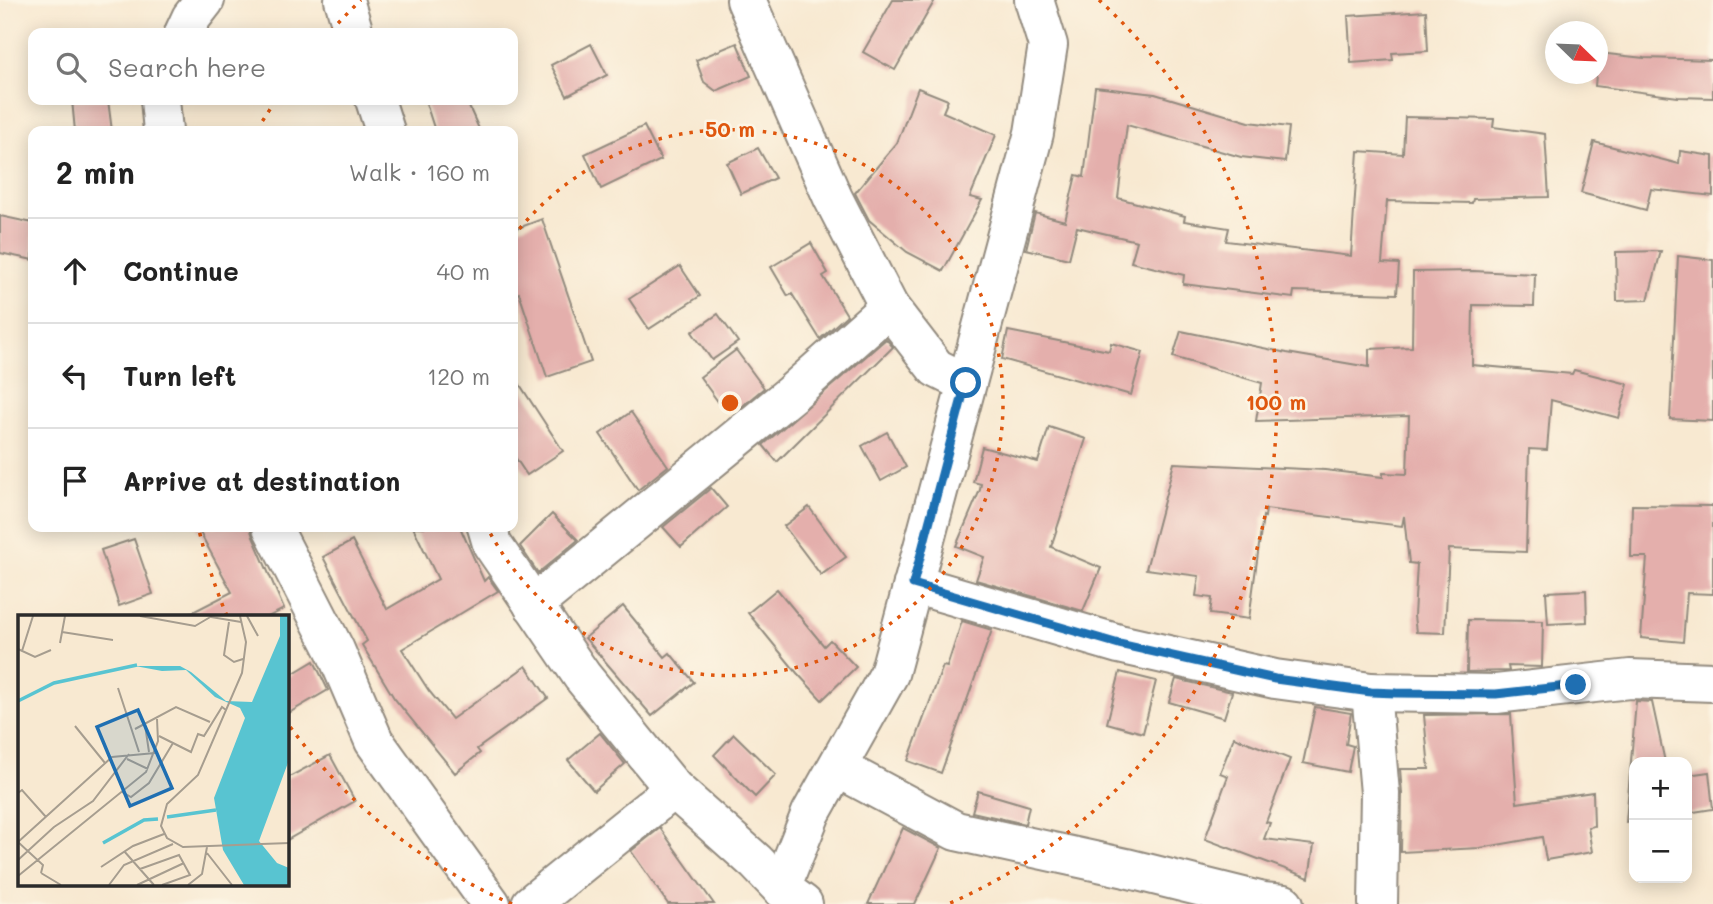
<!DOCTYPE html>
<html lang="en">
<head>
<meta charset="utf-8">
<style>
  :root { --surface:#fff; --page:#f2f2f2; --text:#222; --muted:#767676; --line:#e0e0e0 }
  body { margin:0; font-family:Mali,sans-serif; background:var(--page); color:var(--text) }
  .controls { position:absolute; right:21px; bottom:21px; display:grid; overflow:hidden; border-radius:14px; box-shadow:0 4px 18px #0003 }
  .controls button { width:63px; height:63px; display:grid; place-items:center; padding:0; border:0; border-bottom:2px solid var(--line); background:var(--surface); color:var(--text); font:35px sans-serif }
  .compass { position:absolute; left:1545px; top:21px; width:63px; height:63px; border-radius:50%; background:var(--surface); box-shadow:0 4px 18px #0003; rotate:113deg }
  .stop { position:absolute; width:21px; height:21px; margin:-16px; border:5px solid #1f6fb2; border-radius:50%; background:#fff }
  .stop.end { background:#1f6fb2; border-color:#fff; box-shadow:0 2px 7px #0008 }
  .list { margin:0; padding:0; list-style:none }
  h2 { display:flex; justify-content:space-between; align-items:center; height:91px; margin:0; padding:0 28px; font-size:30px }
  h2 small { font-size:23px; font-weight:400; color:var(--muted) }
  .list li { display:grid; grid-template-columns:46px 1fr auto; gap:21px; align-items:center; box-sizing:border-box; height:105px; padding:0 28px; border-top:2px solid var(--line) }
  .list b { display:block; font-size:26px; white-space:nowrap }
  .list em { font-size:23px; font-style:normal; color:var(--muted) }
  .icon { flex:none; width:38px; height:38px; fill:none; stroke:currentColor; stroke-width:2; stroke-linecap:round; stroke-linejoin:round }
  .map { position:relative; flex:none; width:1713px; height:904px; overflow:hidden }
  .search { position:absolute; background:var(--surface); box-shadow:0 4px 18px #0003; left:28px; top:28px; width:490px; height:77px; display:flex; align-items:center; gap:18px; box-sizing:border-box; padding:0 24px; border-radius:14px; color:var(--muted); font-size:26px }
  .panel { position:absolute; background:var(--surface); box-shadow:0 4px 18px #0003; left:28px; top:126px; width:490px; height:406px; border-radius:14px }
  .map>svg:first-child { display:block }
  .building { fill:#e4afac }
  .lines { fill:none; stroke-linecap:round; stroke-linejoin:round }
  .minor-casing { stroke:#928a7e; stroke-width:42 }
  .minor { stroke:#fff; stroke-width:38 }
  .route { stroke:#1f6fb2; stroke-width:9 }
  .ring { fill:none; stroke:#df570e; stroke-width:3.5; stroke-dasharray:3.5 7 }
  .inset-river { fill:none; stroke:#58c4d1; stroke-width:3.5 }
  .inset-road { fill:none; stroke:#a69d8f; stroke-width:2 }
  .view { fill:#1f6fb2; fill-opacity:0.15; stroke:#1f6fb2; stroke-width:3.5 }
  .inset-edge { fill:none; stroke:#2b2b2b; stroke-width:3.5 }
  .centre { fill:#df570e; stroke:#fcf5e5; stroke-width:3.5 }
  .ring-label { font-size:21px; text-anchor:middle; font-weight:bold; fill:#df570e; stroke:#fcf5e5; stroke-width:5; stroke-linejoin:round; paint-order:stroke }
</style>
</head>
<body>
<div class="map">
<svg width="1713" height="904" viewBox="0 0 1713 904">
  <rect width="100%" height="100%" fill="#fcf5e5"/>
  <filter id="ink" filterUnits="userSpaceOnUse"><feTurbulence type="fractalNoise" baseFrequency=".0143" numOctaves="2"/><feDisplacementMap in="SourceGraphic" scale="14" xChannelSelector="R" yChannelSelector="G"/><feConvolveMatrix kernelMatrix="1 2 1 2 8 2 1 2 1" color-interpolation-filters="sRGB"/></filter>
  <filter id="wash" filterUnits="userSpaceOnUse"><feTurbulence type="fractalNoise" baseFrequency=".00686" numOctaves="4" result="noise"/><feDisplacementMap in="SourceGraphic" scale="28" xChannelSelector="R" yChannelSelector="G"/><feGaussianBlur stdDeviation="1.57" result="paint"/><feColorMatrix in="noise" values="0 0 0 0 0 0 0 0 0 0 0 0 0 0 0 0 0 1.4 0 .05"/><feComposite in="paint" operator="in"/></filter>
  <g filter="url(#wash)">
    <rect width="100%" height="100%" fill="#f8e9d1"/>
    <g id="blocks">
      <g class="building">
        <polygon points="893,0 935,0 895,70 863,52"/>
        <polygon points="1426,11 1428,51 1392,53 1393,60 1351,63 1348,16"/>
        <polygon points="737,43 751,76 716,91 704,82 696,60"/>
        <polygon points="591,44 607,75 567,96 551,65"/>
        <polygon points="1598,53 1644,58 1713,60 1713,98 1678,97 1595,86"/>
        <polygon points="1095,87 1155,94 1249,122 1289,127 1285,162 1241,157 1127,125 1118,198 1185,216 1184,221 1229,228 1226,241 1351,256 1358,151 1403,154 1405,117 1494,119 1493,127 1545,134 1549,197 1473,199 1472,203 1387,201 1382,263 1399,264 1397,294 1294,291 1293,298 1183,284 1184,275 1131,262 1137,241 1077,227 1069,259 1026,249 1035,213 1065,221 1076,175 1084,177"/>
        <polygon points="918,88 948,100 943,112 996,135 970,197 982,200 943,271 907,252 869,220 855,193 897,143"/>
        <polygon points="72,100 108,100 112,131 75,131"/>
        <polygon points="425,100 466,100 480,131 435,131"/>
        <polygon points="644,126 661,160 601,189 585,154"/>
        <polygon points="1594,142 1679,164 1680,151 1713,156 1713,196 1651,189 1646,210 1581,193"/>
        <polygon points="758,148 775,178 741,194 727,163"/>
        <polygon points="0,216 33,223 33,260 0,253"/>
        <polygon points="542,219 591,362 547,377 519,293 513,295 513,230"/>
        <polygon points="811,243 828,273 823,276 847,315 820,339 792,294 788,296 771,267"/>
        <polygon points="1661,251 1648,300 1617,301 1616,252"/>
        <polygon points="1678,256 1713,260 1713,421 1670,419"/>
        <polygon points="680,266 700,296 649,329 629,299"/>
        <polygon points="1473,271 1535,274 1534,306 1473,305 1472,365 1572,374 1574,370 1628,384 1619,418 1551,400 1547,450 1529,449 1526,552 1449,549 1445,633 1416,632 1414,616 1417,564 1409,563 1404,516 1402,526 1266,509 1265,517 1263,516 1249,619 1210,614 1212,598 1196,596 1199,576 1146,569 1174,463 1325,470 1383,477 1383,473 1407,474 1409,416 1256,421 1262,383 1173,357 1181,331 1287,353 1369,367 1369,349 1412,347 1413,272"/>
        <polygon points="718,314 738,342 712,360 692,332"/>
        <polygon points="1008,331 1109,351 1111,343 1143,352 1131,395 1002,359"/>
        <polygon points="886,339 893,347 777,462 763,445"/>
        <polygon points="736,350 764,388 735,412 727,403 722,407 700,377"/>
        <polygon points="513,374 563,451 527,475 513,454"/>
        <polygon points="631,412 668,466 638,490 600,434"/>
        <polygon points="1049,427 1086,439 1051,547 1101,568 1083,611 976,580 984,557 956,546 980,490 981,484 973,482 982,447 1038,462"/>
        <polygon points="887,432 906,467 881,481 862,446"/>
        <polygon points="711,488 727,507 681,547 663,527"/>
        <polygon points="1632,505 1713,506 1713,594 1687,593 1683,642 1641,638 1647,557 1631,557"/>
        <polygon points="809,507 846,557 821,575 784,526"/>
        <polygon points="552,514 578,540 538,573 520,546"/>
        <polygon points="197,527 250,527 253,537 284,609 268,617 183,617 232,592"/>
        <polygon points="413,527 460,527 484,581 488,577 498,591 402,649 429,691 452,719 526,666 548,698 477,749 480,753 455,773 394,698 362,645 367,641 323,557 352,541 387,609 438,579"/>
        <polygon points="134,539 153,594 119,606 101,550"/>
        <polygon points="777,589 824,646 830,640 856,667 822,700 797,673 748,613"/>
        <polygon points="1586,590 1587,622 1548,624 1546,592"/>
        <polygon points="623,606 665,657 670,653 694,682 652,716 585,638"/>
        <polygon points="1468,620 1543,621 1542,667 1508,666 1509,671 1467,672"/>
        <polygon points="962,621 992,630 941,773 908,761 943,666 947,667"/>
        <polygon points="314,661 328,690 287,714 287,677"/>
        <polygon points="1120,672 1156,681 1143,733 1107,723"/>
        <polygon points="1176,679 1232,692 1224,718 1169,702"/>
        <polygon points="1636,701 1652,702 1665,762 1634,762 1634,820 1626,822"/>
        <polygon points="1315,707 1351,713 1346,744 1353,746 1348,772 1303,763"/>
        <polygon points="1511,714 1517,803 1593,792 1594,826 1588,827 1592,852 1546,860 1542,837 1480,848 1401,852 1402,793 1400,769 1429,769 1424,715"/>
        <polygon points="600,733 625,764 594,791 568,760"/>
        <polygon points="734,734 776,775 755,797 714,755"/>
        <polygon points="1234,737 1290,759 1266,822 1270,823 1264,839 1314,845 1309,878 1205,839 1228,776 1220,773"/>
        <polygon points="330,755 355,801 287,840 287,778"/>
        <polygon points="1709,772 1713,809 1687,813 1687,775"/>
        <polygon points="978,791 1029,806 1025,824 972,812"/>
        <polygon points="660,828 714,904 668,904 631,851"/>
        <polygon points="903,828 941,848 915,904 868,904"/>
      </g>
    </g>
  </g>
  <g filter="url(#ink)">
    <use href="#blocks" fill-opacity="0" stroke="#928a7e" stroke-width="2"/>
    <g class="lines">
      <defs>
        <g id="minor">
          <polyline points="344,0 354,33"/>
          <polyline points="746,0 833,198 889,307 936,368 966,383"/>
          <polyline points="184,33 191,18 205,0"/>
          <polyline points="160,100 163,131"/>
          <polyline points="375,100 385,131"/>
          <polyline points="272,527 335,650 374,741 491,904"/>
          <polyline points="487,527 492,544 582,676 674,789 756,862 781,888 803,904"/>
          <polyline points="913,584 1119,644 1275,679 1371,692 1496,694 1630,679 1713,682"/>
          <polyline points="533,605 791,394 889,307"/>
          <polyline points="1371,692 1380,793 1378,904"/>
          <polyline points="838,768 956,831 1126,868 1263,902 1284,904"/>
          <polyline points="781,888 811,813 889,674 1034,133 1048,45 1034,0"/>
          <polyline points="531,904 674,789"/>
        </g>
      </defs>
      <use href="#minor" class="minor-casing"/>
      <use href="#minor" class="minor"/>
    </g>
  </g>
  <g class="lines" filter="url(#ink)">
    <polyline class="route" points="966,383 913,584 1119,644 1275,679 1371,692 1396,693 1496,694 1576,685"/>
  </g>
  <g class="ring">
    <path d="M513 237A273 273 0 1 1 487 527"/>
    <path d="M512 904A546 546 0 0 1 288 724M227 616A546 546 0 0 1 199 530M257 130A546 546 0 0 1 275 102M331 31A546 546 0 0 1 361 0M1099 0A546 546 0 0 1 948 904"/>
  </g>
  <g transform="translate(18 615)">
    <rect width="271" height="271" fill="#f8e9d1"/>
    <path d="M262,1H271V145L241,226L259,248L271,253V270H226L205,235L196,183L227,103L222,93L197,82L168,55L144,56L117,51H162L173,57L208,86L234,87L262,21Z" fill="#58c4d1"/>
    <path class="inset-river" d="M0,86L36,68L119,50M149,202L198,195M85,228L126,205L140,204"/>
    <path class="inset-road" d="M122,1L177,11L194,1M222,1L228,27L224,58L180,160L149,189L143,211L149,223L165,232L272,228M229,1L240,21M193,2L223,7M211,7L206,40L216,47L225,44M44,17L95,25M42,28L47,1M0,34L17,42L33,35M4,36L15,1M100,73L121,137M127,110L131,137M57,111L87,148M117,114L158,92L192,107M141,121L173,137L180,119L186,121L204,92L208,95M109,144L130,154M104,177L113,182L131,168L155,128M0,178L4,175L28,202M0,227L94,142L137,138M0,227L25,250L23,258M106,236L136,270M189,238L214,270M0,245L36,212L75,186L111,139M83,252L115,231L146,219M122,254L161,240L172,260L144,270M23,258L43,270M0,261L128,157L140,126L139,104M91,270L106,250L155,229M119,270L166,248M170,270L184,259L189,232"/>
    <path class="view" d="M120,95L154,173L112,191L79,112Z"/>
    <rect width="271" height="271" class="inset-edge"/>
  </g>
  <circle cx="730" cy="403" r="10" class="centre"/>
  <g class="ring-label">
    <text x="730" y="137">50 m</text>
    <text x="1276" y="410">100 m</text>
  </g>
</svg>
<div class="controls">
<button>+</button>
<button>−</button>
</div>
<svg class="compass" viewBox="-18 -18 36 36"><path d="M0-13l5 13h-10z" fill="#e53935"/><path d="M0 13l5-13h-10z" fill="#767676"/></svg>
<div class="stop" style="left:966px;top:383px"></div>
<div class="stop end" style="left:1576px;top:685px"></div>
<div class="search"><svg class="icon" aria-label="search" viewBox="0 0 24 24"><circle cx="10" cy="10" r="6"/><path d="M15 15l6 6"/></svg>Search here</div>
<section class="panel">
<h2>2 min<small>Walk · 160 m</small></h2>
<ul class="list">
<li><svg class="icon" aria-label="ahead" viewBox="0 0 24 24"><path d="M12 20V5M6 11l6-6 6 6"/></svg><div><b>Continue</b></div><em>40 m</em></li>
<li><svg class="icon" aria-label="left" viewBox="0 0 24 24"><path d="M17 20v-9H6M10 6l-5 5 5 5"/></svg><div><b>Turn left</b></div><em>120 m</em></li>
<li><svg class="icon" aria-label="arrive" viewBox="0 0 24 24"><path d="M6 21V4h12l-3 4 3 4H6"/></svg><div><b>Arrive at destination</b></div></li>
</ul>
</section>
</div>
</body>
</html>
